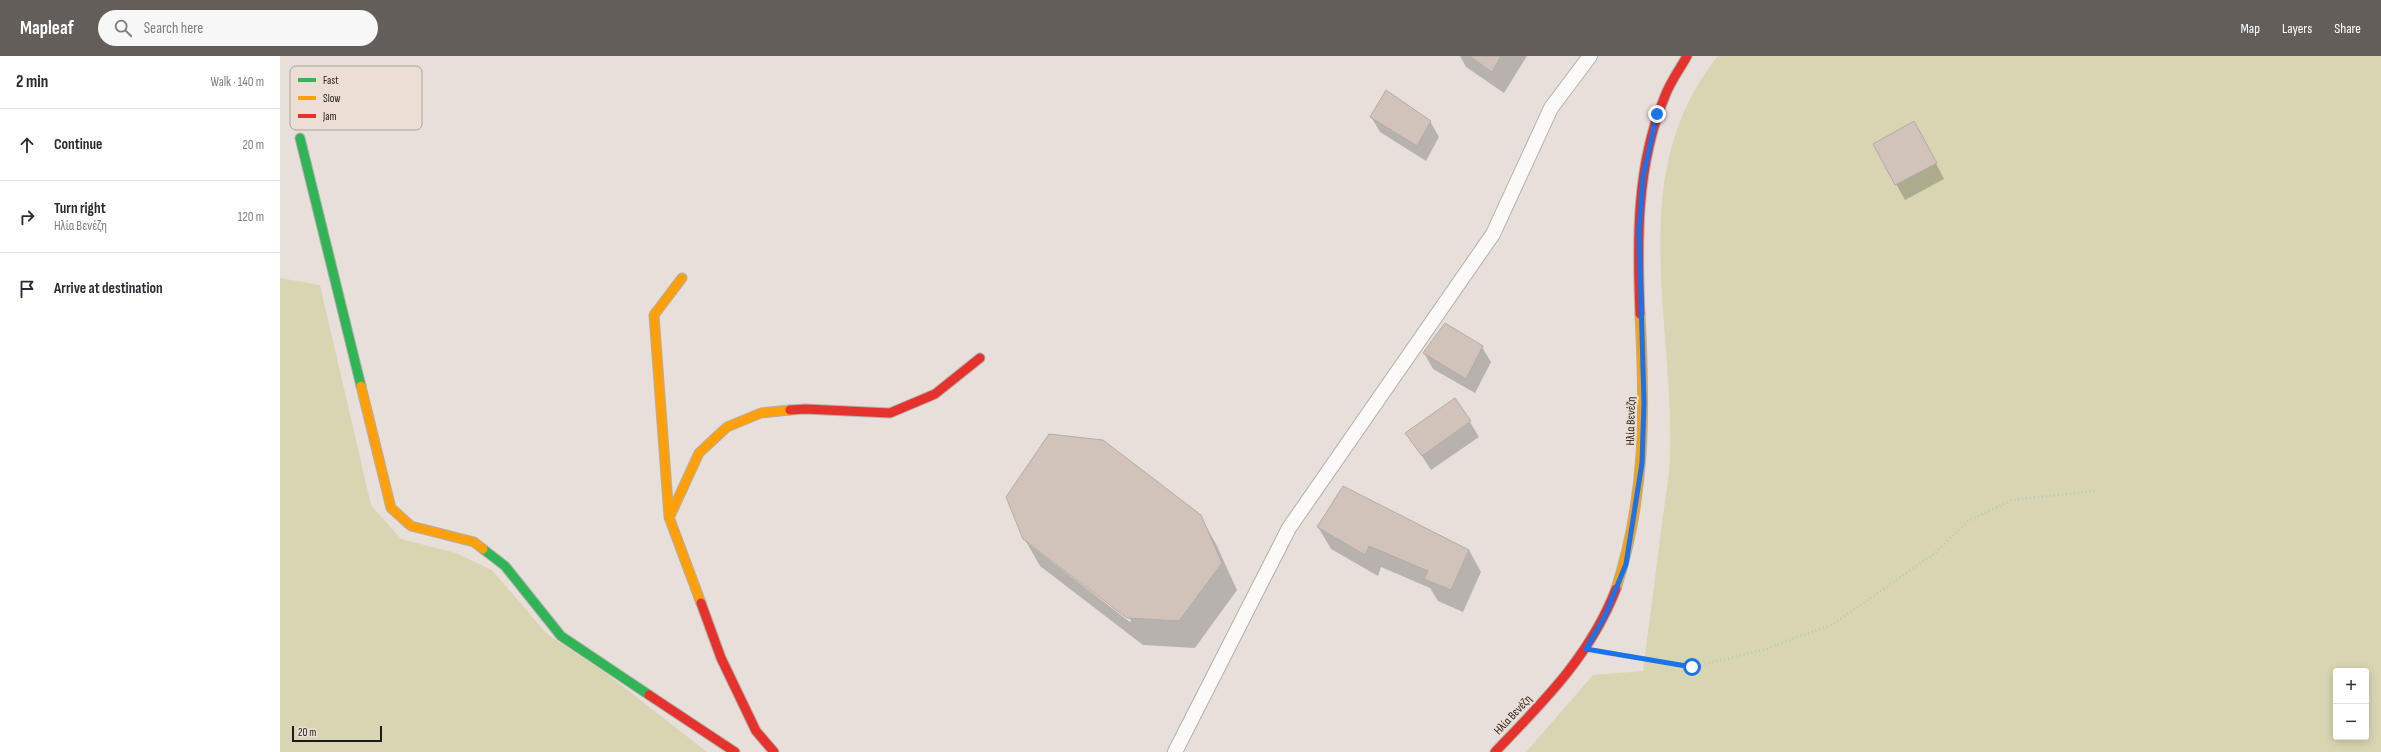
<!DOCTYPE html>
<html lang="en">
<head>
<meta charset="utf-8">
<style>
  :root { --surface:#fff; --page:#f7f7f7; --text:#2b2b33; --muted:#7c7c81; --line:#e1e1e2; --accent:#645e5b }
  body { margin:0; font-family:"Sofia Sans Condensed",sans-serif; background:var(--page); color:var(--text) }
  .controls { position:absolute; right:12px; bottom:12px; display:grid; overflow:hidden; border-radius:4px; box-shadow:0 2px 10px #0003 }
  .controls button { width:36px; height:36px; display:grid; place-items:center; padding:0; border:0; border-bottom:1px solid var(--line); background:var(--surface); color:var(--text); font:20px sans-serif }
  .scale { position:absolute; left:12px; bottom:10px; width:90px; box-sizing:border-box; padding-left:4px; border:2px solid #1e1916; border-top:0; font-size:11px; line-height:14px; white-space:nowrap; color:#1e1916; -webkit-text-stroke:3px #ecded5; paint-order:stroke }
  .stop { position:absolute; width:12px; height:12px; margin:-9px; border:3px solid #1a73e8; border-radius:50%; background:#fff }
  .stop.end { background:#1a73e8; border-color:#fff; box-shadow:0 1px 4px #0008 }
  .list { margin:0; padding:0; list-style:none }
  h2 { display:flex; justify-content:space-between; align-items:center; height:52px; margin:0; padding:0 16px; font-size:17px }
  h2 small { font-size:13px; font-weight:400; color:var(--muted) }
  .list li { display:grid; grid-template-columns:26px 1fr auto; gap:12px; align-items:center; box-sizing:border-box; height:72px; padding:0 16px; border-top:1px solid var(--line) }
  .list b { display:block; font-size:15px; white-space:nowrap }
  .list p { margin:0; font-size:13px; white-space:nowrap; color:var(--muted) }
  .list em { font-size:13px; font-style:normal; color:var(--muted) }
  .icon { flex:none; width:22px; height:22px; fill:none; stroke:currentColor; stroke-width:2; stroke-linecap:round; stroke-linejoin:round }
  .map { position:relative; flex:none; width:2101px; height:696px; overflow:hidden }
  header { display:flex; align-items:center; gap:24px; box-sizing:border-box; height:56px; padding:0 20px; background:var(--accent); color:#fff }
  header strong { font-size:19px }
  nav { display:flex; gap:22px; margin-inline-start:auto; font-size:14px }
  .search { width:280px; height:36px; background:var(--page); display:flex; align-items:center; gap:10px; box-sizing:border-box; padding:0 14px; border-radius:22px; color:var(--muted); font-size:15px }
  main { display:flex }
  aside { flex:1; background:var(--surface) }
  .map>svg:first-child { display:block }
  .green { fill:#d8d6b2; fill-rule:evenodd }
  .shadow { fill:#0003; fill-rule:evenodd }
  .building { fill:#d2c3ba; stroke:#b2aca8 }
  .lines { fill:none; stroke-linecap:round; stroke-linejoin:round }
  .lane-casing { stroke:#b4afab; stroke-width:16 }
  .fast-casing { stroke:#b4afab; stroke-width:11 }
  .slow-casing { stroke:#b4afab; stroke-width:11 }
  .jam-casing { stroke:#b4afab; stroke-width:11 }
  .path { stroke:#c3c1bf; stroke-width:2.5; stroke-dasharray:1 3; stroke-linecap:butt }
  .lane { stroke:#fbfaf9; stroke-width:14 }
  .fast { stroke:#30b455; stroke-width:9 }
  .slow { stroke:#ff9f0a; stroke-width:9 }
  .jam { stroke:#e5322d; stroke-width:9 }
  .route { stroke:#1a73e8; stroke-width:5 }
  .labels { text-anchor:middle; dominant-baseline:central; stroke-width:4; stroke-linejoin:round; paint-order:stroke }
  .street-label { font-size:12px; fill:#1e1916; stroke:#ecded5 }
  .key { fill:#ecded5; stroke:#aea39c; stroke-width:1 }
  .key-label { font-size:11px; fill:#1e1916 }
</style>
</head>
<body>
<header>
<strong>Mapleaf</strong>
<div class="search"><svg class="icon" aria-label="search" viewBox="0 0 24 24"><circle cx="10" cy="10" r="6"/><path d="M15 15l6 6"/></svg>Search here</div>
<nav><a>Map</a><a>Layers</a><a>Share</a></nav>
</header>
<main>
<aside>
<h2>2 min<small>Walk · 140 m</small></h2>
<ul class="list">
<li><svg class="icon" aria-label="ahead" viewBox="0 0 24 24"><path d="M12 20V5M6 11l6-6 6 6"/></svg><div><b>Continue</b></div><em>20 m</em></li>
<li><svg class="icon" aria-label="right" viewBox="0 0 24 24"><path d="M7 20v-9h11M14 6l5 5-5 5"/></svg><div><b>Turn right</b><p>Ηλία Βενέζη</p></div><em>120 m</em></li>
<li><svg class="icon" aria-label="arrive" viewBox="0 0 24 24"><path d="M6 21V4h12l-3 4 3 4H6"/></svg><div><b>Arrive at destination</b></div></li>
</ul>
</aside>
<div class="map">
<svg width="2101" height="696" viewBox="0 0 2101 696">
  <rect width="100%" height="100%" fill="#e7dfda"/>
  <g class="green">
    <path d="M1438,0H2101V696H1246L1313,619L1363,615C1369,566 1376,517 1382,467C1385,444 1390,419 1390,395C1394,261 1344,116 1438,0ZM2056,615H2086V681H2056Z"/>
    <polygon points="0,222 40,229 91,449 121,483 176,497 212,514 267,578 327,618 427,696 0,696"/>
  </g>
  <g class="shadow">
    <polygon points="1180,0 1247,0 1224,37 1186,11"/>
    <polygon points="1091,61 1150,65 1159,81 1146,105 1100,76"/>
    <polygon points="1643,82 1664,123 1625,144 1594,88"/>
    <polygon points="1202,291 1211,306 1195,337 1153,313 1144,297"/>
    <polygon points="1190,366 1199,381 1151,414 1127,377"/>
    <path d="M920,460L936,488L957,534L915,592L863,589L760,510L744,482ZM749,486L851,564L850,566L749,488Z"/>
    <polygon points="1038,471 1189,494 1201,516 1183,556 1158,545 1150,532 1101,511 1098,520 1051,493"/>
  </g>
  <g class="building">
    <polygon points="1189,0 1221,0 1212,16"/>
    <polygon points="1106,34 1151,65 1137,90 1090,61"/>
    <polygon points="1634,65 1657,107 1615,129 1593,88"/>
    <polygon points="1165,267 1203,290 1186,323 1143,297"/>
    <polygon points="1175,342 1191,365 1142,400 1125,377"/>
    <polygon points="769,378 823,384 921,459 942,507 899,565 847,562 743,483 726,441"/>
    <polygon points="1063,430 1189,494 1171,534 1144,523 1148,515 1089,490 1085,499 1037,471"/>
  </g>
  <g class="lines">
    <defs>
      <polyline id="lane" points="895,696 1009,472 1213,178 1271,52 1310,0"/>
      <g id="fast">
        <polyline points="20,82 81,330"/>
        <polyline points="203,493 225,510 281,580 369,639"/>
      </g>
      <g id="slow">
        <polyline points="402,222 374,259 389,461 421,547"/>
        <polyline points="81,330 111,452 131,470 194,486 203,493"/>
        <polyline points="390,460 419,397 447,371 481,357 510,354"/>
        <path d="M1336,533C1366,440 1365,354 1360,258"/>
      </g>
      <g id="jam">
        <path d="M1360,258C1357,184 1356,109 1385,40C1390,26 1400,13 1407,0"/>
        <polyline points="510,354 525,353 610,357 655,338 700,302"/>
        <polyline points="421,547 441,602 476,675 494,696"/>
        <polyline points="369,639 455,696"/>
        <path d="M1215,696C1264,645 1310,600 1336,533"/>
      </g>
    </defs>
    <use href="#lane" class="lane-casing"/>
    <use href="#fast" class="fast-casing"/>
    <use href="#slow" class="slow-casing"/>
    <use href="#jam" class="jam-casing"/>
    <polyline class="path" points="1334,598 1412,611 1483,594 1553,568 1654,498 1688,465 1732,444 1815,435"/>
    <use href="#lane" class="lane"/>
    <use href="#fast" class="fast"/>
    <use href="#slow" class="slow"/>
    <use href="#jam" class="jam"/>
  </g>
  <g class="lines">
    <polyline class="route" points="1377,58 1363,121 1359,176 1364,346 1362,407 1346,508 1325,560 1306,593 1412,611"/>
  </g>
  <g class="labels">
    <g class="street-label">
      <text transform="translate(1351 365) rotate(-89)">Ηλία Βενέζη</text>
      <text transform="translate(1233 659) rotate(-47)">Ηλία Βενέζη</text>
    </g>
  </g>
  <rect x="10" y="10" width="132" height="64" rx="6" class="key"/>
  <rect x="18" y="22" width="18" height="4" fill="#30b455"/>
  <rect x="18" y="40" width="18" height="4" fill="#ff9f0a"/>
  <rect x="18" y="58" width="18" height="4" fill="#e5322d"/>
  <g class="key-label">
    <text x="43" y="28">Fast</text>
    <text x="43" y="46">Slow</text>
    <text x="43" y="64">Jam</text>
  </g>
</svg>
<div class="controls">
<button>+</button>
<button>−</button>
</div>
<div class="scale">20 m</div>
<div class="stop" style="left:1412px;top:611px"></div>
<div class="stop end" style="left:1377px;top:58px"></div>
</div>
</main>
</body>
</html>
